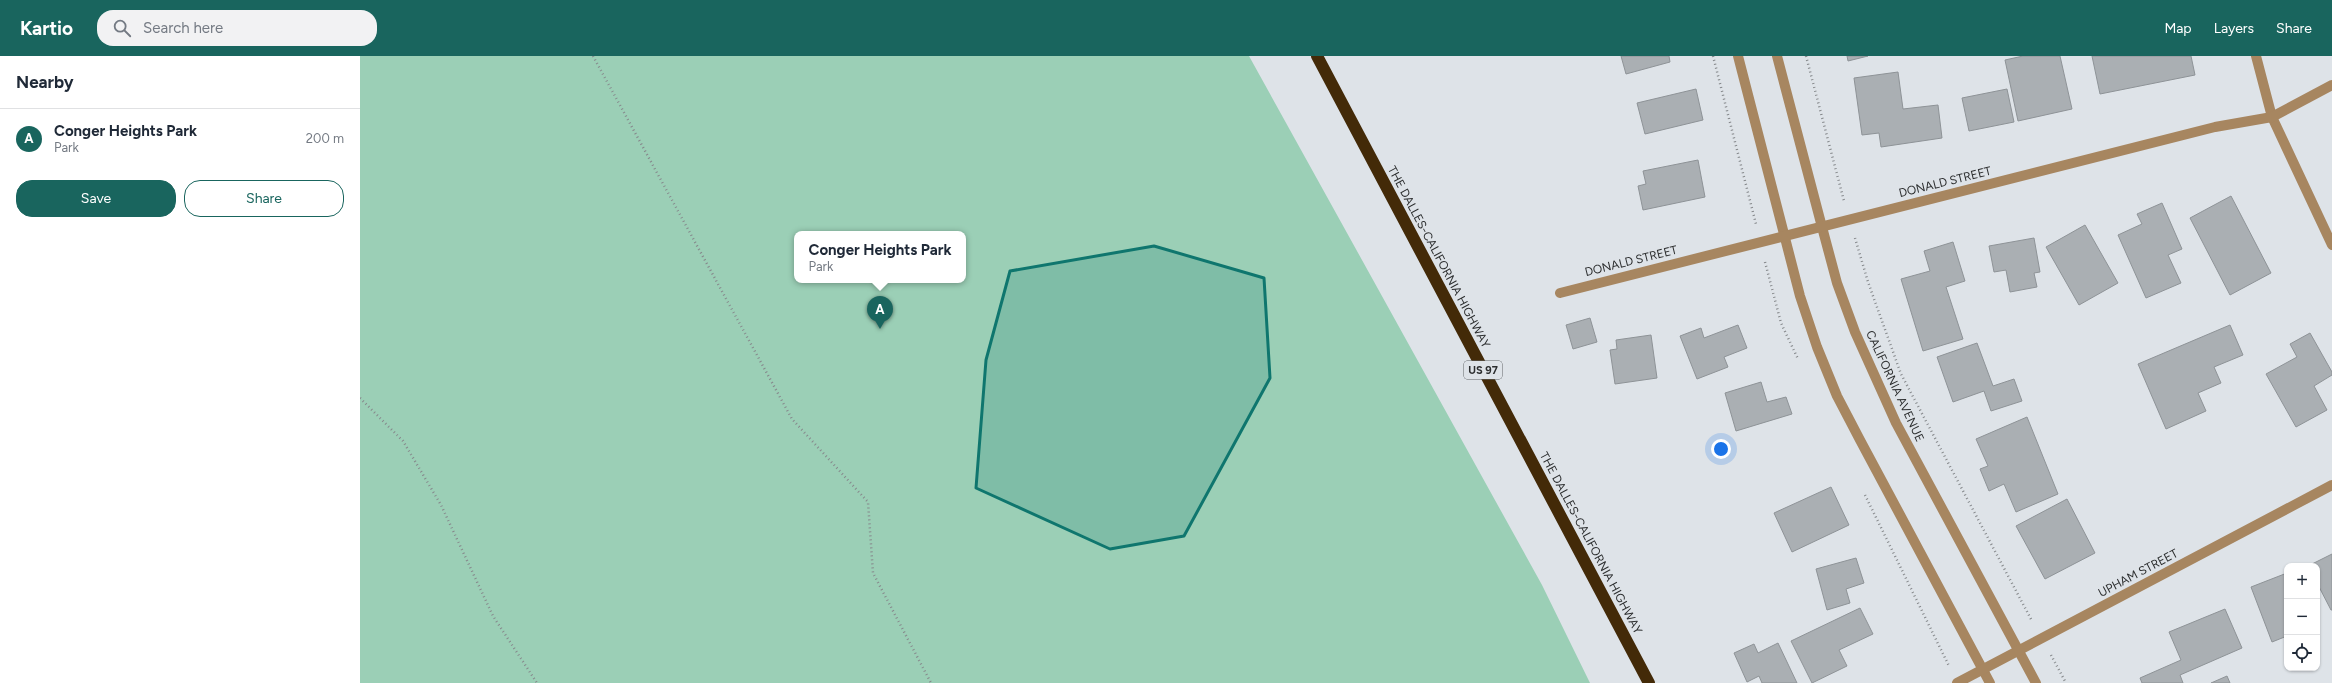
<!DOCTYPE html>
<html lang="en">
<head>
<meta charset="utf-8">
<style>
  :root { --surface:#fff; --page:#f2f2f3; --text:#1f2937; --muted:#747a83; --line:#e0e1e3; --accent:#19655e }
  body { margin:0; font-family:Figtree,sans-serif; background:var(--page); color:var(--text) }
  .controls { position:absolute; right:12px; bottom:12px; display:grid; overflow:hidden; border-radius:8px; box-shadow:0 1px 3px #0004 }
  .controls button { width:36px; height:36px; display:grid; place-items:center; padding:0; border:0; border-bottom:1px solid var(--line); background:var(--surface); color:var(--text); font:20px sans-serif }
  .you { position:absolute; left:1361px; top:393px; width:14px; height:14px; margin:-10px; border:3px solid #fff; border-radius:50%; background:#1a73e8; box-shadow:0 0 0 6px #1a73e833 }
  .badge { display:grid; place-items:center; width:26px; height:26px; border-radius:50%; background:var(--accent); color:#fff; font-size:13px; font-weight:700 }
  .pin { position:absolute; translate:-50% -33px; filter:drop-shadow(0 1px 2px #0008) }
  .pin::after { content:''; position:absolute; top:21px; width:14px; height:12px; background:inherit; clip-path:polygon(0 0,100% 0,50% 100%) }
  .popup { position:absolute; left:434px; top:175px; width:172px; height:52px; box-sizing:border-box; display:grid; place-content:center; border-radius:8px; background:var(--surface); filter:drop-shadow(0 1px 3px #0005); font-size:13px; white-space:nowrap; color:var(--muted) }
  .popup b { font-size:15px; color:var(--text) }
  .popup::after { content:''; position:absolute; left:50%; top:100%; margin-left:-8px; border:8px solid transparent; border-top-color:var(--surface) }
  .list { margin:0; padding:0; list-style:none }
  h2 { display:flex; justify-content:space-between; align-items:center; height:52px; margin:0; padding:0 16px; font-size:17px }
  h2 small { font-size:13px; font-weight:400; color:var(--muted) }
  .list li { display:grid; grid-template-columns:26px 1fr auto; gap:12px; align-items:center; box-sizing:border-box; height:60px; padding:0 16px; border-top:1px solid var(--line) }
  .list b { display:block; font-size:15px; white-space:nowrap }
  .list p { margin:0; font-size:13px; white-space:nowrap; color:var(--muted) }
  .list em { font-size:13px; font-style:normal; color:var(--muted) }
  .actions { display:flex; gap:8px; padding:12px 16px }
  .actions a { flex:1; padding:9px 0; border:1px solid var(--accent); border-radius:16px; text-align:center; font-size:14px; color:var(--accent) }
  .actions .main { background:var(--accent); color:#fff }
  .icon { flex:none; width:22px; height:22px; fill:none; stroke:currentColor; stroke-width:2; stroke-linecap:round; stroke-linejoin:round }
  .map { position:relative; flex:none; width:1972px; height:627px; overflow:hidden }
  header { display:flex; align-items:center; gap:24px; box-sizing:border-box; height:56px; padding:0 20px; background:var(--accent); color:#fff }
  header strong { font-size:19px }
  nav { display:flex; gap:22px; margin-inline-start:auto; font-size:14px }
  .search { width:280px; height:36px; background:var(--page); display:flex; align-items:center; gap:10px; box-sizing:border-box; padding:0 14px; border-radius:16px; color:var(--muted); font-size:15px }
  main { display:flex }
  aside { flex:1; background:var(--surface) }
  .map>svg:first-child { display:block }
  .green { fill:#9bcfb6; fill-rule:evenodd }
  .building { fill:#aaafb3; stroke:#8e9397 }
  .lines { fill:none; stroke-linecap:round; stroke-linejoin:round }
  .path { stroke:#86898c; stroke-width:2.5; stroke-dasharray:1 3; stroke-linecap:butt }
  .minor { stroke:#a78660; stroke-width:10 }
  .highway { stroke:#432a08; stroke-width:12 }
  .marked { fill:#0f766e; fill-opacity:0.2; stroke:#0f766e; stroke-width:3; stroke-linejoin:round }
  .labels { text-anchor:middle; dominant-baseline:central; stroke-width:3; stroke-linejoin:round; paint-order:stroke }
  .shield { fill:#dee3e8; stroke:#616466; stroke-width:1 }
  .shield-label { font-size:11px; font-weight:bold; fill:#2c2e2f }
  .street-label { font-size:12px; fill:#2c2e2f; stroke:#dee3e8 }
</style>
</head>
<body>
<header>
<strong>Kartio</strong>
<div class="search"><svg class="icon" aria-label="search" viewBox="0 0 24 24"><circle cx="10" cy="10" r="6"/><path d="M15 15l6 6"/></svg>Search here</div>
<nav><a>Map</a><a>Layers</a><a>Share</a></nav>
</header>
<main>
<aside>
<h2>Nearby<small></small></h2>
<ul class="list">
<li><span class="badge">A</span><div><b>Conger Heights Park</b><p>Park</p></div><em>200 m</em></li>
</ul>
<div class="actions"><a class="main">Save</a><a>Share</a></div>
</aside>
<div class="map">
<svg width="1972" height="627" viewBox="0 0 1972 627">
  <rect width="100%" height="100%" fill="#dee3e8"/>
  <path class="green" d="M0,0H889L1182,529L1230,627H0ZM437,178H603V224H437Z"/>
  <g class="building">
    <polygon points="1261,0 1309,0 1310,6 1266,18"/>
    <polygon points="1487,0 1508,0 1488,5"/>
    <polygon points="1663,0 1700,0 1712,53 1658,65 1645,4"/>
    <polygon points="1732,0 1831,0 1835,19 1740,38"/>
    <polygon points="1538,16 1543,53 1578,49 1582,82 1521,91 1519,77 1502,79 1494,22"/>
    <polygon points="1336,33 1343,64 1285,78 1277,47"/>
    <polygon points="1647,33 1654,66 1609,75 1602,42"/>
    <polygon points="1338,104 1345,141 1283,154 1278,130 1286,128 1283,115"/>
    <polygon points="1871,140 1911,217 1870,239 1830,162"/>
    <polygon points="1802,147 1822,193 1808,199 1821,227 1786,242 1758,179 1782,168 1777,158"/>
    <polygon points="1725,169 1758,227 1719,249 1686,191"/>
    <polygon points="1674,182 1680,216 1674,217 1677,231 1650,236 1646,214 1634,216 1629,190"/>
    <polygon points="1593,186 1605,225 1586,231 1603,283 1563,295 1541,223 1570,215 1564,195"/>
    <polygon points="1230,262 1237,286 1213,293 1206,269"/>
    <polygon points="1378,269 1387,292 1364,301 1368,311 1337,323 1320,280 1341,272 1344,282"/>
    <polygon points="1870,269 1883,299 1854,311 1861,327 1838,337 1846,355 1806,373 1778,308"/>
    <polygon points="1950,277 1972,316 1972,319 1954,330 1967,354 1936,371 1906,318 1937,301 1930,288"/>
    <polygon points="1291,279 1297,322 1255,328 1250,294 1257,293 1256,284"/>
    <polygon points="1617,287 1633,330 1654,323 1662,345 1631,355 1624,335 1593,346 1577,301"/>
    <polygon points="1401,326 1407,346 1426,341 1432,358 1376,375 1365,337"/>
    <polygon points="1667,361 1698,438 1656,456 1644,428 1629,435 1620,413 1628,410 1616,383"/>
    <polygon points="1471,431 1489,469 1432,496 1414,457"/>
    <polygon points="1707,443 1735,497 1685,523 1656,470"/>
    <polygon points="1972,498 1972,554 1971,554 1957,527 1957,510 1948,510"/>
    <polygon points="1496,502 1504,527 1486,533 1490,547 1467,554 1456,513"/>
    <polygon points="1927,517 1927,580 1912,586 1891,531"/>
    <polygon points="1500,552 1513,578 1479,594 1487,610 1452,627 1431,585"/>
    <polygon points="1865,553 1882,592 1820,619 1823,627 1782,627 1780,622 1821,604 1809,576"/>
    <polygon points="1418,587 1437,627 1402,627 1399,620 1387,626 1374,597 1394,588 1398,597"/>
    <polygon points="1867,620 1870,627 1851,627"/>
  </g>
  <g class="lines">
    <g class="path">
      <polyline points="233,0 432,363 508,446 513,517 571,627"/>
      <polyline points="1353,0 1396,168"/>
      <polyline points="1446,0 1484,145"/>
      <polyline points="1495,182 1508,226 1541,318 1672,565"/>
      <polyline points="1405,206 1421,267 1438,303"/>
      <polyline points="0,342 43,385 81,449 133,560 177,627"/>
      <polyline points="1505,439 1589,610"/>
      <polyline points="1691,599 1706,627"/>
    </g>
    <g class="minor">
      <polyline points="1378,0 1440,240 1457,291 1477,340 1500,384 1630,627"/>
      <polyline points="1417,0 1462,171 1477,227 1495,276 1536,367 1676,627"/>
      <polyline points="1896,0 1912,61 1972,189"/>
      <polyline points="1200,237 1855,71 1912,61 1972,29"/>
      <polyline points="1597,627 1972,429"/>
    </g>
    <polyline class="highway" points="957,0 1289,627"/>
  </g>
  <path class="marked" d="M794,190L904,222L910,322L824,480L750,493L616,432L626,304L650,215Z"/>
  <g class="labels">
    <rect class="shield" x="1104" y="305" width="38" height="18" rx="3"/>
    <g class="shield-label">
      <text x="1123" y="314">US 97</text>
    </g>
    <g class="street-label">
      <text transform="translate(1585 126) rotate(-14)">DONALD STREET</text>
      <text transform="translate(1079 201) rotate(62)">THE DALLES-CALIFORNIA HIGHWAY</text>
      <text transform="translate(1271 205) rotate(-14)">DONALD STREET</text>
      <text transform="translate(1535 330) rotate(65)">CALIFORNIA AVENUE</text>
      <text transform="translate(1231 487) rotate(62)">THE DALLES-CALIFORNIA HIGHWAY</text>
      <text transform="translate(1778 517) rotate(-28)">UPHAM STREET</text>
    </g>
  </g>
</svg>
<div class="controls">
<button>+</button>
<button>−</button>
<button><svg class="icon" aria-label="locate" viewBox="0 0 24 24"><circle cx="12" cy="12" r="6"/><path d="M12 2v4M12 18v4M2 12h4M18 12h4"/></svg></button>
</div>
<div class="you"></div>
<div class="pin badge" style="left:520px;top:273px">A</div>
<div class="popup"><b>Conger Heights Park</b>Park</div>
</div>
</main>
</body>
</html>
